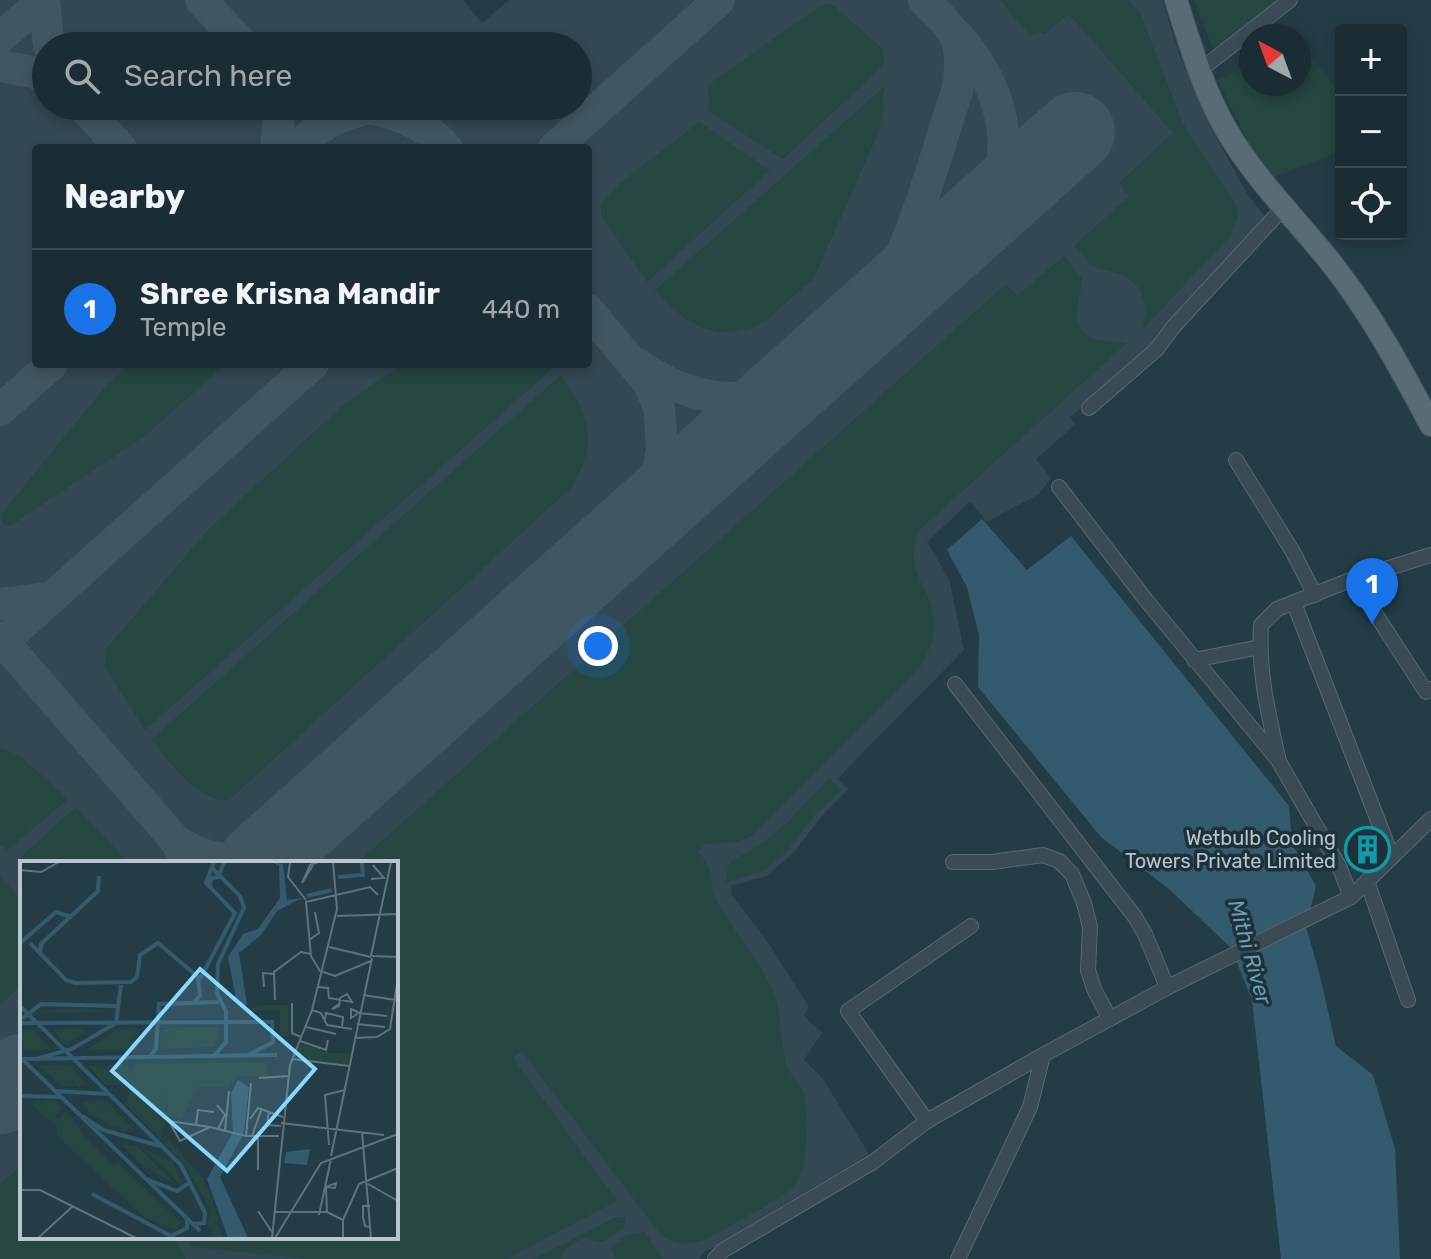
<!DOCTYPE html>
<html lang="en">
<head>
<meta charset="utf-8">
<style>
  :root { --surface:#1b2d34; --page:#24353c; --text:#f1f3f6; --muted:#a0a8ac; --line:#39494f; --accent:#1a73e8 }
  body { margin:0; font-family:Rubik,sans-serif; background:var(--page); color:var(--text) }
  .controls { position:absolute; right:24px; top:24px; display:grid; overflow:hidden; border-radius:8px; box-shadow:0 4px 12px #0003 }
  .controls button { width:72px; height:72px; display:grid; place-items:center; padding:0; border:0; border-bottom:2px solid var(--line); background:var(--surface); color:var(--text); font:40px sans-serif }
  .compass { position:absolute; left:1239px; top:24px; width:72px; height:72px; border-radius:50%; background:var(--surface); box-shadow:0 4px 12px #0003; rotate:319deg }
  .you { position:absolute; left:598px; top:646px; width:28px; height:28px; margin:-20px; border:6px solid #fff; border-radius:50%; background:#1a73e8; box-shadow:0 0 0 12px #1a73e833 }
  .badge { display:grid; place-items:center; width:52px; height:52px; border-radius:50%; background:var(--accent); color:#fff; font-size:26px; font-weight:700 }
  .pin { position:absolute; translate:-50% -66px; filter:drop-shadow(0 2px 4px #0008) }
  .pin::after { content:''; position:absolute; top:42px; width:28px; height:24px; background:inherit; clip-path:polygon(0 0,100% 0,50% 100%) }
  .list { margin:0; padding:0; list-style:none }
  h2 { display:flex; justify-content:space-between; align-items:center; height:104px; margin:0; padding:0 32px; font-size:34px }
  h2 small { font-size:26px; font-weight:400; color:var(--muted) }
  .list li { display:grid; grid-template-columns:52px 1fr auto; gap:24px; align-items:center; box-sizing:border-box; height:120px; padding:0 32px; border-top:2px solid var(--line) }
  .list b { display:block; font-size:30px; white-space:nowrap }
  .list p { margin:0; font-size:26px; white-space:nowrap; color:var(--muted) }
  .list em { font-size:26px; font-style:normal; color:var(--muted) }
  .icon { flex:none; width:44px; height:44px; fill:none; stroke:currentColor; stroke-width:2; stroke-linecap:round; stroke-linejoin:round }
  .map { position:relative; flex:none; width:1431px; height:1259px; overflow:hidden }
  .search { position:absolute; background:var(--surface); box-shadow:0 4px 12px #0003; left:32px; top:32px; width:560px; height:88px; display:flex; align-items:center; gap:20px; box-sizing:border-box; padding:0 28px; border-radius:44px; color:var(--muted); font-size:30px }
  .panel { position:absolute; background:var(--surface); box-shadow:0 4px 12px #0003; left:32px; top:144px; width:560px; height:224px; border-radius:8px }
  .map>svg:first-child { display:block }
  .airport { fill:#324852; fill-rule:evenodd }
  .green { fill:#264641 }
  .water { fill:#345b6d }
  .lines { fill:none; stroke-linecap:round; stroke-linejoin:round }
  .taxiway { stroke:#405761; stroke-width:32 }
  .runway { stroke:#405761; stroke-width:80 }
  .street-casing { stroke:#576972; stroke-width:16 }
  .primary-casing { stroke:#455861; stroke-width:24 }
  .street { stroke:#394c55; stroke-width:14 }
  .primary { stroke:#576c75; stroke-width:22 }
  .labels { text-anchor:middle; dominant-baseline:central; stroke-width:7; stroke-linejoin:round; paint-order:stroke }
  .poi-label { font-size:20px; fill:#b6c6ce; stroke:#1d313a; text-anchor:end }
  .water-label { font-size:22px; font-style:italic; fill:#6c9cb1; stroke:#1d313a }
  .inset-river { fill:none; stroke:#345b6d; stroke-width:4 }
  .inset-road { fill:none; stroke:#5e737c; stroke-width:2 }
  .view { fill:#8bd8ff; fill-opacity:0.15; stroke:#8bd8ff; stroke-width:4 }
  .inset-edge { fill:none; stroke:#b6c6ce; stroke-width:4 }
</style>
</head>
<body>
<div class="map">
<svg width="1431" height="1259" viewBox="0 0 1431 1259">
  <rect width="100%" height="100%" fill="#243c46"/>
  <path class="airport" d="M0,0H463L482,23L509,0H1162L1181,59L1212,130L1248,195L1266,218L1159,344L1070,417L1076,424L1036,459L1051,478L1039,494L987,522L970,502L927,542L949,579L964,650L838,778L848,789L826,811L794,852L767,876L731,886V894L769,944L809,1007L804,1016L822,1033L804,1060L823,1079L869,1154L702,1254L700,1259H0ZM46,46H578V106H46ZM36,148H588V364H36ZM22,863H396V1237H22Z"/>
  <g class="green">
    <polygon points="1000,0 1129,0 1141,15 1182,122 1237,207 1238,217 1230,236 1142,330 1146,310 1140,289 1126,276 1093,267 1074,246 1129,196 1119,183 1173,133 1069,14 1044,34 1038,32 1031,37"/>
    <polygon points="1194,0 1279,0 1214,52"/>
    <polygon points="827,4 834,6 883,49 884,65 783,159 709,111 708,85 820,6"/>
    <polygon points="1309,54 1341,95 1341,151 1272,178 1252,150 1218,80 1251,64 1251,84 1299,84 1299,59"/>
    <polygon points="884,87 883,113 877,136 814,278 769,318 754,327 736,331 718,332 700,327 684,318 654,291"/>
    <polygon points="699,122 770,170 647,282 601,215 601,204 619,184"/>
    <path d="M1064,256L1082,278C1082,287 1079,295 1078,303C1071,342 1098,341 1127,343L917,532C905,576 929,582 934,618C937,636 928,652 920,667L753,835L738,842L705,844L697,853C714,862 708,885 717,901C733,931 757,957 772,989C783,1013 779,1040 787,1066C790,1075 799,1082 803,1091C810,1110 808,1164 797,1181C787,1198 744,1217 726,1228C705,1241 682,1252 660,1234L522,1051L513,1058L617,1201L506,1259H310L192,1247L186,1237H396V863H357L1006,284L1017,296Z"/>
    <polygon points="130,364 226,364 145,436 15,523 10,526 4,524 1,518 3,512 105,387"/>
    <polygon points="402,364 549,364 553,368 145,730 105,668 106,649 208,530 343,405"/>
    <path d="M561,375C591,418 599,441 571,488L229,800C199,803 167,761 152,739Z"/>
    <polygon points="0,748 19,755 68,799 8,850 0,845"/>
    <polygon points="829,778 842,790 816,813 788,850 765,870 725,883 728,867 732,861 762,843 787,823"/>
    <polygon points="76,807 122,856 125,863 22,863 22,870 18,863 22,856"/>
    <polygon points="0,877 22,900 22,985 0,1005"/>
    <polygon points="22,1165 22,1237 173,1237 186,1259 0,1259 0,1184"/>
    <polygon points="616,1217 626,1217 624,1227 603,1242 583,1238 565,1249 560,1259 534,1259"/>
    <polygon points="645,1232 663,1259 616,1259 611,1248 626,1235"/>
  </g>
  <polygon class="water" points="982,519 1027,570 1071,536 1289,806 1292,844 1316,886 1306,927 1319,972 1336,1046 1373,1075 1395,1149 1400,1259 1281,1259 1252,1000 1231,948 1169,889 1101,837 978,687 979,635 967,587 947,550"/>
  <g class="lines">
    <g class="taxiway">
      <polyline points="44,0 49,46"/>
      <polyline points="201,0 244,46"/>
      <path d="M956,34C993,75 1016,130 996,185C992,197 984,208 978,218"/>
      <polyline points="0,37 44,1"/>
      <polyline points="0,66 33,72 46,79"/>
      <polyline points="83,106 121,148"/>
      <path d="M359,106C393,112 424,122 447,148"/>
      <polyline points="276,148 280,106"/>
      <path d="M295,148C320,126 337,115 370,108"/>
      <polyline points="554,148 719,0"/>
      <polyline points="588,310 648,382 659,407 662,448 655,488 628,532"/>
      <path d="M868,317C913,247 932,166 958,88C964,37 958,35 924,0"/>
      <path d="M638,364C673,391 726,408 769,391C781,387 792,380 803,375"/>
      <polyline points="0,410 52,364"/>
      <polyline points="0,604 50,598"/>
      <polyline points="0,638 176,841 187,863"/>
      <polyline points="0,644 313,364"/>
      <path d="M176,841C216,865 233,862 276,847"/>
    </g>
    <g class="runway">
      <polyline points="258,863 1075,132"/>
      <polyline points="0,1094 22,1074"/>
    </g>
    <defs>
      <g id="street">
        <polyline points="1199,71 1290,0"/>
        <polyline points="1089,408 1157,349 1174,326 1285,206"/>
        <polyline points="1236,460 1293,552 1315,595"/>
        <polyline points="1059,487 1146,600 1278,760 1339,866 1351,897"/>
        <polyline points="1353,579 1426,692 1431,689"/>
        <polyline points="1294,603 1392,857"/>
        <polyline points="1194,660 1260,647"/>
        <polyline points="955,684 1135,917 1145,934 1167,987"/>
        <path d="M1278,757C1268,713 1258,670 1261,625L1277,609L1353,579L1431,555"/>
        <polyline points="953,862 992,862 1043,855 1059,861 1072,874 1084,903 1090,927 1088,970 1094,989 1110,1019"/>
        <polyline points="1367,881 1408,1000"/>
        <polyline points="927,1121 848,1011 971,926"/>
        <polyline points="715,1259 722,1251 873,1162 927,1121 1043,1055"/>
        <polyline points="958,1259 1030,1107 1043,1055 1172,985 1351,897 1431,819"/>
      </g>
      <path id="primary" d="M1176,0C1190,44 1203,90 1227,131C1255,179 1297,220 1332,264C1372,315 1401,369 1431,425"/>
    </defs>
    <use href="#street" class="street-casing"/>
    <use href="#primary" class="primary-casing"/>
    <use href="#street" class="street"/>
    <use href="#primary" class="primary"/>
  </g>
  <defs>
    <symbol id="building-ring" viewBox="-11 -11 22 22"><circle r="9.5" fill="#1d313a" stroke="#0f9aa8" stroke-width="1.5"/><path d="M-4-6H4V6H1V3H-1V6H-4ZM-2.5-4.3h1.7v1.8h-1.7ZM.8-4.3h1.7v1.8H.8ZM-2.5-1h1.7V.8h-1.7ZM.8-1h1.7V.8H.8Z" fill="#0f9aa8"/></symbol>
  </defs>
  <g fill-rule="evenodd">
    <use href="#building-ring" x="1342" y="824" width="51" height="51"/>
  </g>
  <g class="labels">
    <g class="poi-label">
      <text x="1336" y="838">Wetbulb Cooling<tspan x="1336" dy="23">Towers Private Limited</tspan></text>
    </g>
    <g class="water-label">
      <text transform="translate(1250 952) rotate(74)">Mithi River</text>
    </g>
  </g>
  <g transform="translate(20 861)">
    <rect width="378" height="378" fill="#243c46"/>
    <path d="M239,144H268L269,175H260V149L227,150ZM37,148H72L87,151L19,152ZM180,165L198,167L195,186L142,188L141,178H165L141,177L143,168ZM49,167L66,169L67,171L44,184L34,170ZM119,167V177L110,178L119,179L117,189H66L98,168ZM0,168L14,169L31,188L5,190ZM281,182L309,192H331L328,205L274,197ZM115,203L241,201L248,203L247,215H217L208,226H177L162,259L147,255L148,229L146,248L129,244L115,230L128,245L146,250L141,278L105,243L112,226L108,222L86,225L68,205L76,204L79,211V204L88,211V204H109V217ZM52,204L66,224L58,226L50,217L56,226L41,225L20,205ZM70,239L85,253L72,239L87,240L113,268L103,270L95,262L100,269L70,253L61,242ZM20,240L31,251L21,240H35L43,248L35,255L39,258L46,250L73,285L94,304L98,301L160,361L156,369L125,357L52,289L37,274V265L10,243ZM144,274L183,317L201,364L193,358L205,377H190L194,372L187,365L191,350L164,302L142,280ZM101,283L117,285L157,324L126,307ZM121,286L152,301L162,321L160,323Z" fill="#264641"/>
    <path d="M252,1L263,3L267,39L282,37L257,50L241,74L219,92L227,144H217L208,96L223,73L238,68L260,37L259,5ZM218,219L229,226L224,272L200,316L228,377H208L187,318L213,271L211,232ZM290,288L287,304L264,302L266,291Z" fill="#345b6d"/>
    <path class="inset-river" d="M318,16L343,14L342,1M190,26L191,17L200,16L192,6M287,35L312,29M0,82L36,51L51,56M10,82L46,119L55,122L111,121L117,116L120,94L138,82L178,116L180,135L174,141M20,93L21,83L78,30L79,15M180,118L215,52L186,22L194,1M0,145L161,304L185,352L184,362L173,363M2,158L21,143L96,145M0,162L252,161L253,181L228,194M194,195L206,181V150L197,132L198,103L224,47L220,35L199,14L204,1M129,196L136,188L139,143L199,141M0,198L257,194M2,198L180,370M16,198L52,188L96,162L101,124M35,230L87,233M0,235L42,236M62,255L83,269L140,285M126,318L157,330L169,322M72,333L151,375L167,367V357"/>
    <path class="inset-road" d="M270,1L268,16L286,39M293,4L282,22L290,4L298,1M0,9L21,11L39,1M351,18L364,17L353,4M317,55L378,53M289,79L299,72L295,51M309,86L351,96M351,95L371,1M352,95L378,96M351,100L315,115L300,110L291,95L286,41L350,26L358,34M244,126L243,112L254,113M297,126L308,127L309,137L332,141L327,133L320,137M343,134L376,139M255,139L254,111L281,91L291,93M272,142V172L281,176M319,143L312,148L319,145L320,137M292,149L301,152L307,164L332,168M338,151L331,148V157L340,151M339,152L367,155M305,158L306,152L323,156L322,167M337,163L365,166M286,166L316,173M334,177L357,176L370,168L378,116M280,180L306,189L308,179M272,198L329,205M239,217L269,215M197,244L205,254L198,268M249,250L247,264L261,265M230,258L238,247L263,256M261,262L364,274M176,263L178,249L194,251M190,266L149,260L160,280L190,266L226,275H259M205,269L209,230M342,271L351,377M238,274V309M226,275L231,222M232,275L242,247M309,284L305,234L325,229M311,295L352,97M348,323L378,340M306,326L316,322L315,327L306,326L307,351M0,329H20L116,377M350,345H343V356L345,365L350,366M238,350L252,371M254,351H307L323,359M299,354L311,298M18,377L53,345M252,377L270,204L292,149L317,48L313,1M255,377L301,302L378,273M323,377V359L339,323L378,307"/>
    <path class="view" d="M180,108L295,208L207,310L92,210Z"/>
    <rect width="378" height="378" class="inset-edge"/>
  </g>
</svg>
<div class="controls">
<button>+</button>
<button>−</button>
<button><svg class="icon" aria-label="locate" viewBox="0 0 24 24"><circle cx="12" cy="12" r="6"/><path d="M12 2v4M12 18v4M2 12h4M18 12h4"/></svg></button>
</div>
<svg class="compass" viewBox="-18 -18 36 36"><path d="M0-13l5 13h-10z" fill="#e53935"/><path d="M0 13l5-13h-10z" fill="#a0a8ac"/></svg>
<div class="you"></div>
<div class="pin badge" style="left:1372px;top:624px">1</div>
<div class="search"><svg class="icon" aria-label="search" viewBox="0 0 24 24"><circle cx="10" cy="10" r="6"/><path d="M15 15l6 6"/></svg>Search here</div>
<section class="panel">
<h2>Nearby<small></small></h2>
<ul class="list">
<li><span class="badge">1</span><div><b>Shree Krisna Mandir</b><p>Temple</p></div><em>440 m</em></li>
</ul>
</section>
</div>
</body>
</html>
